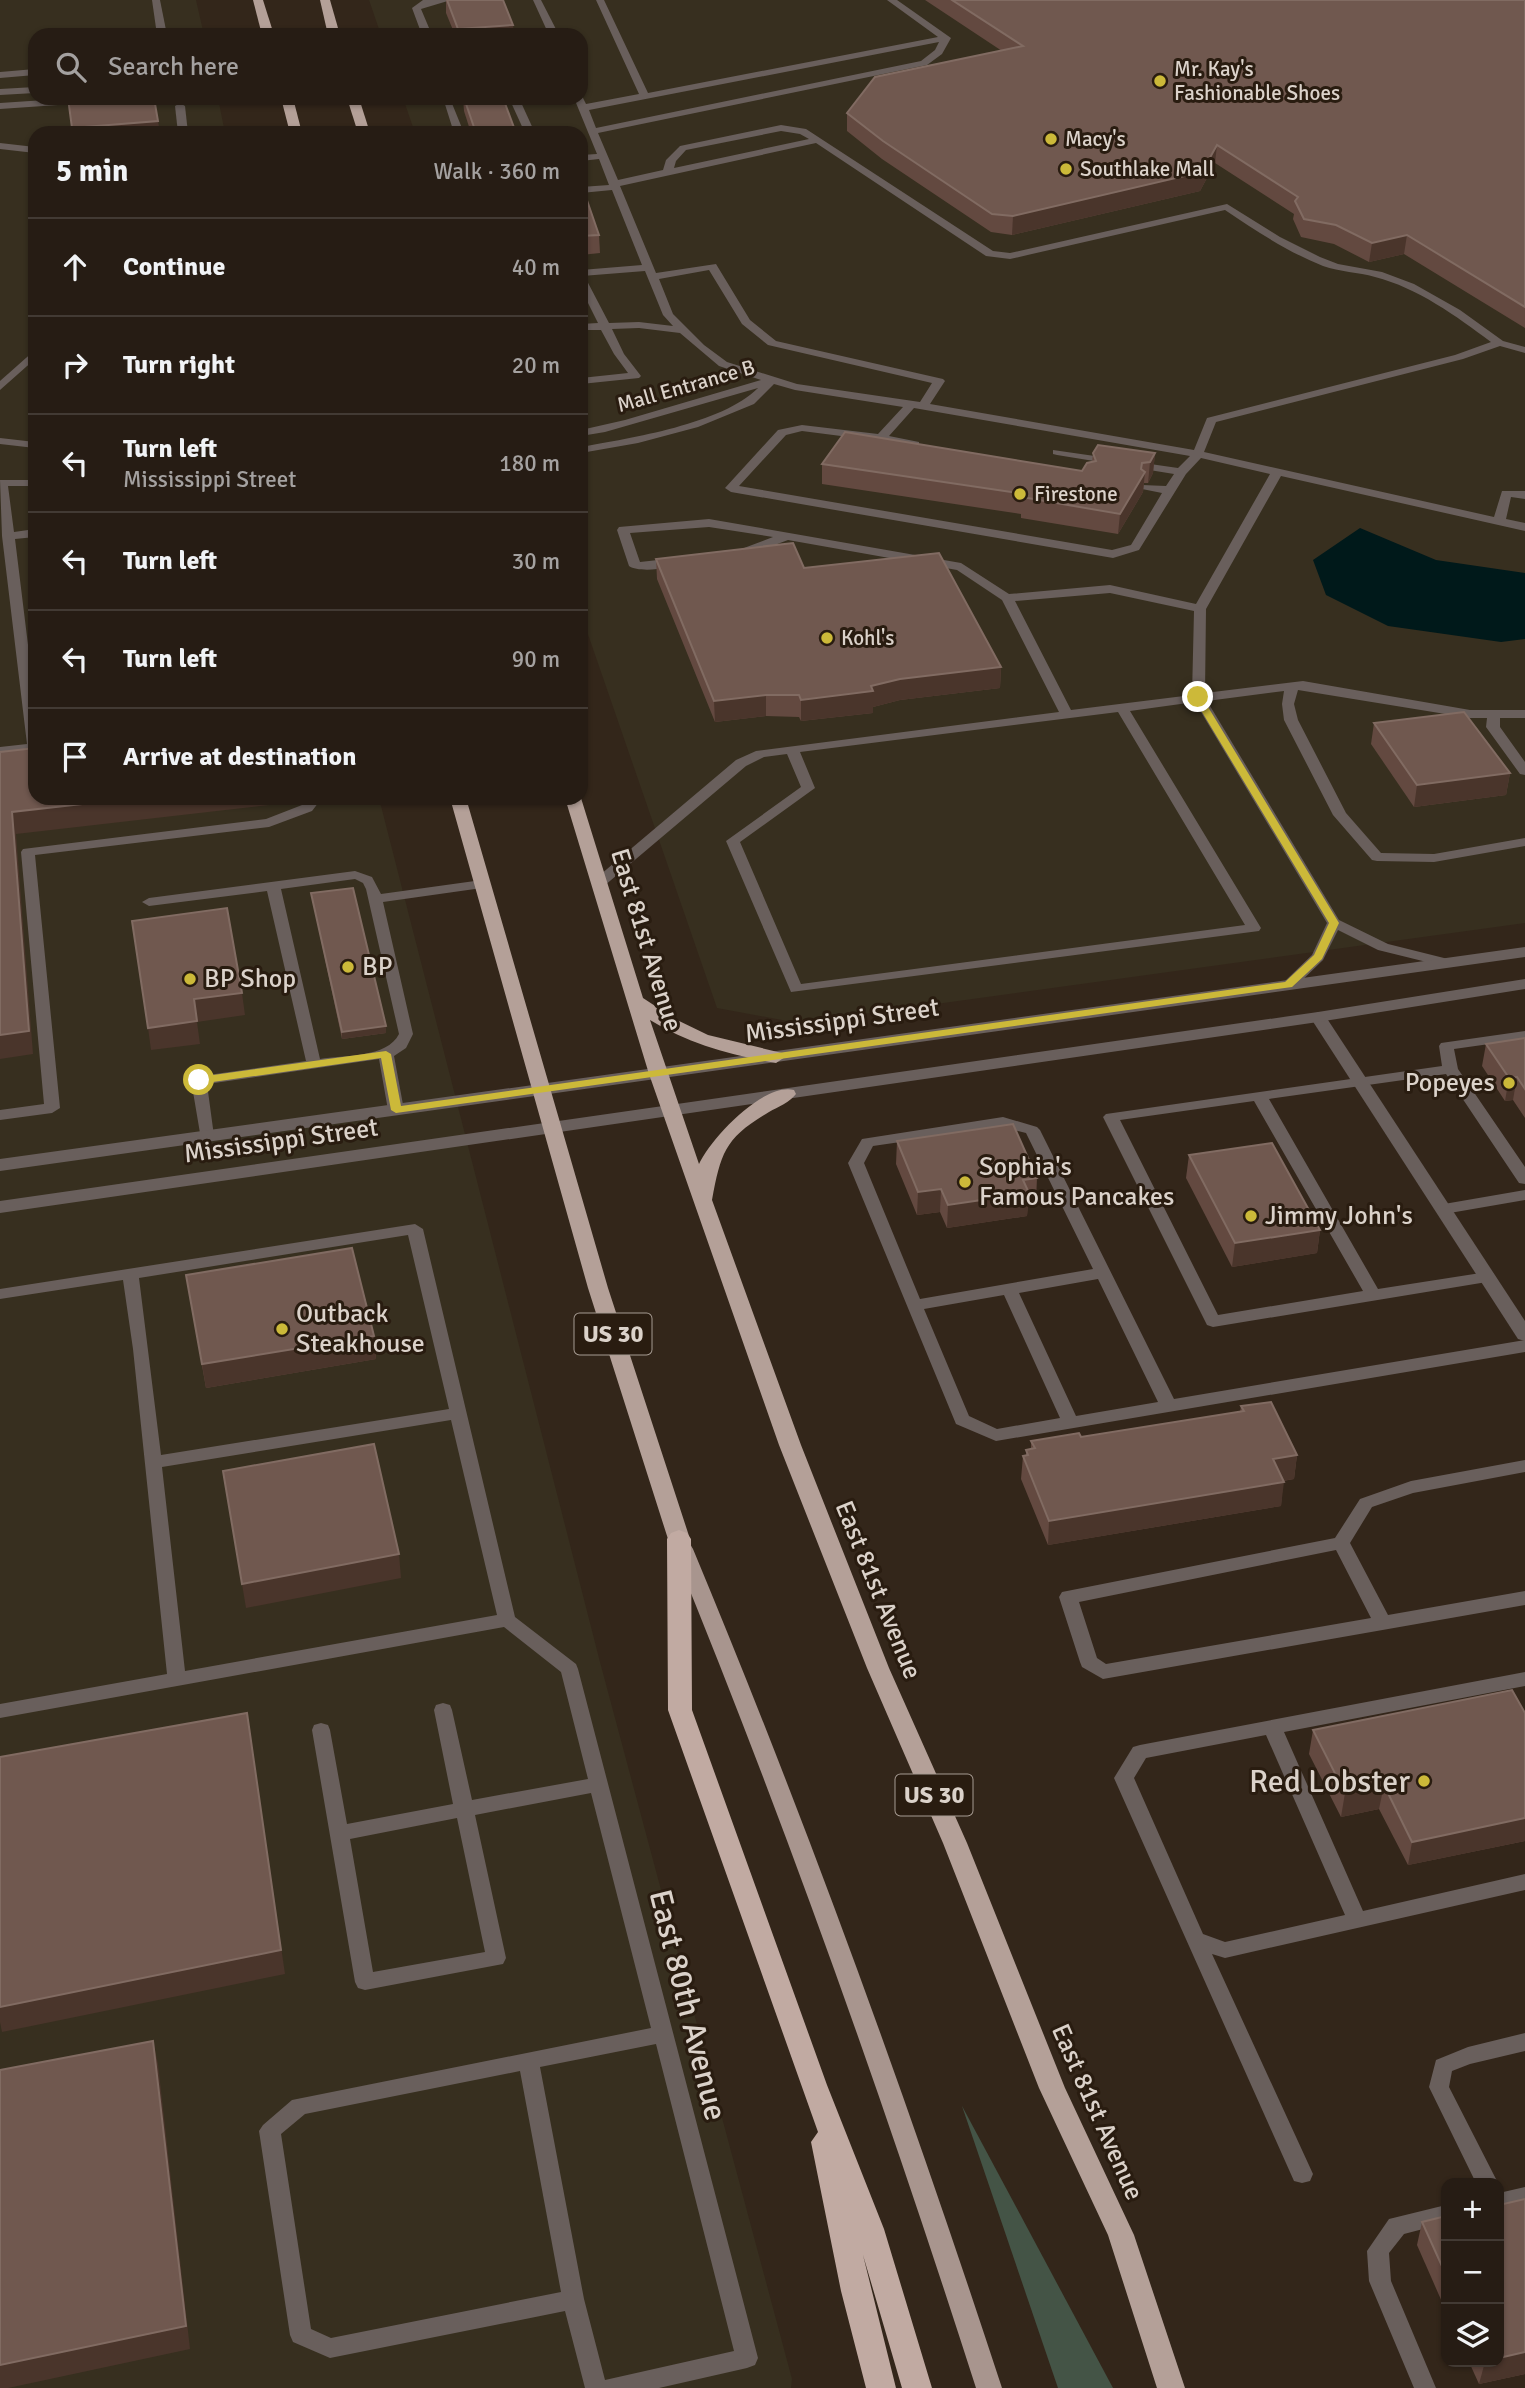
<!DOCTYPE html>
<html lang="en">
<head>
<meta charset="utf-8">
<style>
  :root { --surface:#261c14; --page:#2e251d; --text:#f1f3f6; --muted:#a4a1a0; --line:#423a34 }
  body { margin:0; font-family:Signika,sans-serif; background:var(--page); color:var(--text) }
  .controls { position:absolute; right:21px; bottom:21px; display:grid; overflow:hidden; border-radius:14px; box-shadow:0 2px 5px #0004 }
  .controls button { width:63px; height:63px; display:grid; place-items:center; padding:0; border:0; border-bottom:2px solid var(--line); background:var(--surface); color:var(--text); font:35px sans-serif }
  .stop { position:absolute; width:21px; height:21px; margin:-16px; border:5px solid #ccb939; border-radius:50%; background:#fff }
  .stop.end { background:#ccb939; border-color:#fff; box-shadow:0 2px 7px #0008 }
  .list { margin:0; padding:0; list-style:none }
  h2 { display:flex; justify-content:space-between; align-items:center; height:91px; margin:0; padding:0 28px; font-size:30px }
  h2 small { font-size:23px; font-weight:400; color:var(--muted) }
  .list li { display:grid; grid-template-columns:46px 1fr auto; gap:21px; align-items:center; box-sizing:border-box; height:98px; padding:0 28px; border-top:2px solid var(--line) }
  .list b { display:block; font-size:26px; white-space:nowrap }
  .list p { margin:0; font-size:23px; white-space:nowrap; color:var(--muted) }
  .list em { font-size:23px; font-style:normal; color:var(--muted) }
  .icon { flex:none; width:38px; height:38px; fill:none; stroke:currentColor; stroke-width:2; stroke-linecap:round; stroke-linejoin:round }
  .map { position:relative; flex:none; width:1525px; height:2388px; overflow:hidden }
  .search { position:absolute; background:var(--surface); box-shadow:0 2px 5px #0004; left:28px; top:28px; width:560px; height:77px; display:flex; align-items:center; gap:18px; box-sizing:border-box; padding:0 24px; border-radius:21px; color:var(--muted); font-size:26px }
  .panel { position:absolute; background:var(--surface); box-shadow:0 2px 5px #0004; left:28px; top:126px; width:560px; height:679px; border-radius:21px }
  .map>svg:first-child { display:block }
  .commercial { fill:#372f1f }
  .green { fill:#445446 }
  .water { fill:#00191a }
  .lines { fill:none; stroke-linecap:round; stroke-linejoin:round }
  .service { fill:#695f5c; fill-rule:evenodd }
  .minor { fill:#695f5c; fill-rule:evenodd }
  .tertiary { fill:#695f5c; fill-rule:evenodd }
  .primary { fill:#a8958e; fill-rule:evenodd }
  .trunk { fill:#b4a098; fill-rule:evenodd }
  .motorway { fill:#c1aaa2; fill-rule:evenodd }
  .wall { fill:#634940 }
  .shaded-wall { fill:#4a352b }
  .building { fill:#70584f; stroke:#816b62; stroke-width:2 }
  .route { fill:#ccb939 }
  .poi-dot { fill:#ccb939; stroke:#291c10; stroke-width:2.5 }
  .labels { text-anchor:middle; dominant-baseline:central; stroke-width:6; stroke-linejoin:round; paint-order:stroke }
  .far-poi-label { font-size:21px; fill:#dbd2ca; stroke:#291c10; text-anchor:start }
  .far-street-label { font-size:21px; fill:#dbd2ca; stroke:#291c10 }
  .shield { fill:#291c10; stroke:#a69b92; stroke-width:2 }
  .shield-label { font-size:24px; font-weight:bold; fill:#dbd2ca }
  .street-label { font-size:26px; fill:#dbd2ca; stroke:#291c10 }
  .poi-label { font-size:26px; fill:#dbd2ca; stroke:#291c10; text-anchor:start }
  .near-poi-label { font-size:32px; fill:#dbd2ca; stroke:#291c10; text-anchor:end }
  .near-street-label { font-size:32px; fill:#dbd2ca; stroke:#291c10 }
</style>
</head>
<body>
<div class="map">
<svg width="1525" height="2388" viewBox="0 0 1525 2388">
  <rect width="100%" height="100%" fill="#33261a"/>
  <g class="commercial">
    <polygon points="0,0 196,0 204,35 35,35 35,98 218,98 225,133 35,133 35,798 379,798 600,1662 792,2379 791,2388 0,2388"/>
    <polygon points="369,0 1525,0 1525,923 798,1023 717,1008 581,614 581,133 415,133 403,98 581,98 581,35 381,35"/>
  </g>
  <polygon class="green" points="962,2106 1113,2388 1058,2388"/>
  <polygon class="water" points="1360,528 1436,560 1525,573 1525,639 1501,642 1388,626 1326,595 1313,560"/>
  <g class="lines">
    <g class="service">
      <polygon points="152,0 160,0 167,35 157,35"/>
      <polygon points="423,0 451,0 421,9 432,35 422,35 412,8"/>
      <polygon points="533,0 541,0 559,35 549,35"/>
      <path d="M596,0H604L648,93L938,37L887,0H897L951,38L942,54L927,65L598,133L618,180L663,170L666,160L680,146L781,125L806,129L993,251L1010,253L1227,204L1280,237L1320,257L1338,264L1382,272L1414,284L1460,310L1503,341L1525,347V353L1500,346L1463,359L1216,422L1204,452L1494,517L1502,491H1525V499L1511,497L1506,519L1525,523V531L1281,476L1206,609L1205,693L1303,681L1470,710H1525V718H1500V727L1525,762V775L1520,774L1486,727L1487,718H1470L1298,690L1294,704L1298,720L1346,813L1381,853L1434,854L1525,838V846L1434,862L1377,861L1372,860L1333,815L1284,720L1282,704L1284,691L1207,701L1339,920L1388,944L1452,960L1454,963L1452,966L1447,967L1378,950L1338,930L1323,960L1294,988H1284L1282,985L1284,982L1312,955L1327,923L1195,702L1130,711L1261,928L1259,931L791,992L726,841L801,787L787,754L764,757L746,766L604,886H594L592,883L594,880L736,760L756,751L1059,712L1002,600L957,570L788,540L740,558L736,557V551L773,537L709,527L630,533L640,562L676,558L682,562C672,569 639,573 629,566L617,530L619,527L709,519L961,563L1009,594L1110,585L1196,604L1270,474L1201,458L1186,474L1139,550L1113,558L731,492L725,488L778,430L802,425L878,434L903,407L795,390L774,384L754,404L698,427L638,443L581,453V447C631,438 722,424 758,388L605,432L581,436V430L625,420L761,380L719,366L680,333L639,328L612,329L624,354L641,376L639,378L581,384V378L628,373L614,354L601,330H581V324L598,323L581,289V270L642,265L612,190L581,193V187L609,185L599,159L581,161V155L597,154L574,98L582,96L586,104L639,94ZM939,42L935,50L921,61L596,128L589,110ZM781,131L800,134L809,139L674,168L676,161L686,150ZM816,143L986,256L1010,259L1225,210C1256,231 1288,252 1323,266C1340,272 1358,272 1375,277C1418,288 1456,316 1491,342L1455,355L1207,418L1194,450L930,404L945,381L943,379L776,341L750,320L716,264L656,273L620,186ZM709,270L742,324L768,345L932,383L920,402L797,384L727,362L704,345L673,314L659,279ZM645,271L663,315L673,326L639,322L609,323L586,279L582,276ZM914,408L1190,456L1178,468L1053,450V454L1057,455L1174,474L1166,486L1142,485V489L1162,493L1131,545L1112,550L739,486L786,435L802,431L919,446V442L889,436ZM1110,593L1194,611L1192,695L1071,710L1015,601ZM1118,712L1245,925L801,984L740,842L815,788L800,752Z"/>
      <polygon points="35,69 35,75 0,78 0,72"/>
      <polygon points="35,87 35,93 0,95 0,89"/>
      <polygon points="75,98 121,98 116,101 0,109 0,103"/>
      <polygon points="443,98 455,98 451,101 464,133 454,133"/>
      <polygon points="509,98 519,98 535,133 525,133"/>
      <polygon points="180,103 185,106 188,133 178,133 175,106"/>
      <polygon points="0,143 35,147 35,153 0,149"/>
      <polygon points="35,350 35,359 0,390 0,381"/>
      <polygon points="0,438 35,442 35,448 0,444"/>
      <polygon points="0,480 35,480 35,486 8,486 14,532 35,529 35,537 15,539 35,702 35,751 0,755 0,747 27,744 2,536"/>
      <polygon points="308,798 322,798 312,811 269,827 35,855 60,1108 52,1113 0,1120 0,1110 44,1104 21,852 23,849 266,819 302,805"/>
      <path d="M355,871L372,877L381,894L482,880L489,884L482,888L383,902L413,1034L406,1048L394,1056L404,1110L396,1115L388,1110L379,1059L207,1084L214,1136L206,1141L201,1139L191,1080L194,1077L306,1061L267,891L149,906L142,902L149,898ZM355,879L363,883L366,889L399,1034C387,1058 344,1055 320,1059L281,889Z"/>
      <path d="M1525,1031V1039L1454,1049L1458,1069L1525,1167V1184L1519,1183L1446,1074L1269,1099L1378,1289L1487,1272L1493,1273L1495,1277L1493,1281L1213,1327L1207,1325L1103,1117L1106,1114L1442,1066L1439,1046L1441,1043ZM1254,1101L1363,1291L1218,1315L1120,1120Z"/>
      <path d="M1003,1117L1037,1127L1040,1130L1174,1399L1525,1340V1352L996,1441L956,1424L848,1163L862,1139ZM1003,1127L1026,1133L1093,1269L920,1299L864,1163L873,1146ZM1098,1279L1158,1402L1076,1416L1019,1293ZM1004,1295L1060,1418L997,1429L969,1416L924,1309Z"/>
      <polygon points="1525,1190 1525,1200 1444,1214 1436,1209 1444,1204"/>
      <path d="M415,1224L423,1229L515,1617L576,1664L578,1669L758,2358L755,2365L747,2368L659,2388H585L565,2311L330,2358L293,2342L290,2335L259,2131L263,2125L292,2100L651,2028L591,1793L475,1815L506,1958L503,1964L365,1990L358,1988L355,1982L312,1730L314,1725L321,1723L328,1725L330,1730L347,1824L453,1804L434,1710L436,1705L443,1703L450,1705L452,1710L472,1800L588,1779L561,1672L504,1627L0,1718V1704L167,1674L133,1349L123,1280L0,1299V1289ZM408,1235L449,1409L161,1455L139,1278ZM451,1420L497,1615L185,1671L162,1467ZM457,1818L485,1952L373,1972L350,1839ZM656,2044L734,2351L605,2380L584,2299L540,2067ZM520,2071L561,2292L331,2338L311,2329L281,2134L305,2114Z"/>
      <path d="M1525,1460V1472L1413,1493L1372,1507L1350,1543L1388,1615L1525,1591V1605L1103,1679L1082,1667L1080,1662L1059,1597L1062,1592L1335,1538L1360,1499L1411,1481ZM1336,1550L1371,1618L1106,1664L1097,1658L1079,1602Z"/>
      <path d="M1525,1672V1686L1284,1732L1363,1911L1525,1874V1890L1225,1958L1212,1954L1313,2174L1310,2181L1302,2183L1294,2181L1114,1778L1133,1747L1140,1745ZM1266,1735L1345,1915L1225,1942L1203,1934L1134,1778L1146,1758Z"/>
      <polygon points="1525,2033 1525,2051 1470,2064 1452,2071 1449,2087 1498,2183 1476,2183 1429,2087 1436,2060 1468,2047"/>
      <polygon points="1525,2187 1525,2205 1499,2211 1499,2193"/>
      <polygon points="1446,2205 1446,2223 1404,2234 1389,2253 1391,2281 1436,2388 1414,2388 1369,2281 1367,2251 1389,2219"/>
    </g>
    <polygon class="minor" points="1318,1012 1326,1017 1525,1321 1525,1341 1518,1339 1310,1017"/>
    <g class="tertiary">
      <polygon points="1525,947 1525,957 0,1171 0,1159"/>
      <polygon points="1525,979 1525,989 1318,1022 0,1213 0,1201 1318,1012"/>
    </g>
    <path class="primary" d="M683,1542L690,1544L693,1549C808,1825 909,2104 1002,2388H976C885,2104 786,1825 673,1549L676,1544Z"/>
    <g class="trunk">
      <polygon points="253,0 263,0 274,35 262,35"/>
      <polygon points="320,0 330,0 340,35 328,35"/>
      <polygon points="281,98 293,98 302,133 290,133"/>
      <polygon points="347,98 359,98 370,133 358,133"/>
      <polygon points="450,798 466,798 608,1288 690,1539 687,1545 671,1545 668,1539 588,1288"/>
      <path d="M565,798H581L643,998L675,1019L708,1035L782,1053L785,1057L776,1063C731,1055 689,1044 650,1020L699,1164C711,1138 764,1082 794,1090L796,1094C790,1102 778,1107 769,1112C725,1138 721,1152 712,1200L801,1445L889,1668L967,1843L1065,2088L1134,2235L1185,2388H1157L1108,2235L1039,2088L943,1843L867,1668L779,1445L649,1074Z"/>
    </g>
    <polygon class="motorway" points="679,1530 687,1533 691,1539 692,1710 827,2085 884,2229 932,2388 902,2388 863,2255 896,2388 866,2388 841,2291 811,2142 818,2132 668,1710 667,1539 671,1533"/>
  </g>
  <g class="wall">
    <polygon points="446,0 503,0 514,35 455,35 446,13"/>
    <polygon points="925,0 1525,0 1525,328 1404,254 1369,262 1334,244 1301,237 1293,219 1294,214 1215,163 1200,191 1012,235 991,232 882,159 847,131 847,113 1002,51"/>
    <polygon points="463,98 503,98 516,133 471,133 464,111"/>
    <polygon points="581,183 599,235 600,253 581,255"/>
    <polygon points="1093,453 1155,453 1153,473 1148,483 1144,483 1143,492 1118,534 1021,518 1021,514 822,484 822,464 1082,471 1092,462"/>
    <polygon points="656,559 804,568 1001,667 1000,688 900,700 873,707 873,713 801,721 799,717 766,716 715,722 657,579"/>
    <polygon points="1374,723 1510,773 1506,795 1414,807 1371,744"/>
    <polygon points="311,893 386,1026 386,1033 342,1039"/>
    <polygon points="1525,1038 1525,1118 1513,1100 1505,1101 1482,1066 1486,1044"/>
    <polygon points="897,1141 1037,1178 1036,1201 1028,1202 1027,1216 947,1228 940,1212 917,1215 896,1164"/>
    <polygon points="1189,1155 1320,1230 1317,1253 1232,1267 1186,1178"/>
    <polygon points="186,1275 374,1336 376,1359 206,1388"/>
    <polygon points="1241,1406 1297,1455 1294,1479 1283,1481 1281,1506 1048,1545 1021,1479 1023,1456 1026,1455 1026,1450 1031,1449 1031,1441 1081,1437 1240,1412"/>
    <polygon points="1525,1713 1525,1841 1408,1865 1379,1809 1341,1817 1309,1754 1313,1730"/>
    <polygon points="1446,2216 1446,2311 1417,2245 1422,2222"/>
    <polygon points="1469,2362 1499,2362 1525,2374 1479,2384"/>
  </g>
  <g class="shaded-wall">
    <polygon points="513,25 514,35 458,35 458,29"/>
    <polygon points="158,121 160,133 73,133 72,128"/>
    <polygon points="1217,145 1215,163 1200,191 1012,235 1013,216"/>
    <polygon points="1407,235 1404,254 1369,262 1372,243"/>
    <polygon points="1155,453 1153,473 1148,483 1150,462"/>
    <polygon points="1145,472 1143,492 1118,534 1120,514"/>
    <polygon points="1001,667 1000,688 900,700 873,707 873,713 801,721 801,700 871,686 900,679"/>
    <polygon points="766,695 766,716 715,722 714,701"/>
    <polygon points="1510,773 1506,795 1414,807 1417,785"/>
    <polygon points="135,798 296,798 296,802 16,834 33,1054 0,1059 0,1035 12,812"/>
    <polygon points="242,993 245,1015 197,1022 200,1044 151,1050 148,1028 194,999"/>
    <polygon points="386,1026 386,1033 342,1039 342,1032"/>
    <polygon points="1517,1077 1513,1100 1505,1101 1509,1078"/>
    <polygon points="941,1189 940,1212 917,1215 918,1192"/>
    <polygon points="1029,1193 1027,1216 947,1228 948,1205"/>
    <polygon points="1320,1230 1317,1253 1232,1267 1235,1243"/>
    <polygon points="374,1336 376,1359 206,1388 202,1364"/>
    <polygon points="1297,1455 1294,1479 1269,1483 1273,1459"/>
    <polygon points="1284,1482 1281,1506 1048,1545 1049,1521"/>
    <polygon points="399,1554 401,1578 246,1608 242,1584"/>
    <polygon points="247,1713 285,1974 2,2032 0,2022 0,2007"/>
    <polygon points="1384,1785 1379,1809 1341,1817 1345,1793"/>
    <polygon points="1525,1818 1525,1841 1408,1865 1412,1842"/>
    <polygon points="153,2041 158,2064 190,2349 8,2388 0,2388 0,2365"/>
    <polygon points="1525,2352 1525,2374 1479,2384 1485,2362 1499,2362 1499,2358"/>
  </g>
  <g class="building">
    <polygon points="447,0 503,0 513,25 458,29"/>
    <polygon points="952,0 1525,0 1525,307 1407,235 1372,243 1336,225 1304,219 1295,201 1298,197 1217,145 1202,172 1013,216 992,214 883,141 847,113 875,77 1023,46"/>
    <polygon points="68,98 154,98 158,121 72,128"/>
    <polygon points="464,98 503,98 516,133 476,133"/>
    <polygon points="581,183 599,235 581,236"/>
    <polygon points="845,432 1082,471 1087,463 1096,461 1093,453 1098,445 1155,453 1150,462 1142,463 1141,469 1145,472 1120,514 1022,497 1024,494 822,464"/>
    <polygon points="793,543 804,568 939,553 1001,667 900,679 871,686 873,691 801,700 799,695 766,695 714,701 656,559"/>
    <polygon points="1464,712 1510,773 1417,785 1374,723"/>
    <polygon points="35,748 35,798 135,798 12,812 29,1031 0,1035 0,752"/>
    <polygon points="353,888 386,1026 342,1032 311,893"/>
    <polygon points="227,908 242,993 194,999 197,1021 148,1028 132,921"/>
    <polygon points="1525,1038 1525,1089 1517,1077 1509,1078 1486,1044"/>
    <polygon points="1013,1124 1037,1178 1023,1180 1029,1193 948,1205 941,1189 918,1192 897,1141"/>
    <polygon points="1272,1143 1320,1230 1235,1243 1189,1155"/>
    <polygon points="352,1248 374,1336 202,1364 186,1275"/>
    <polygon points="1271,1402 1297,1455 1273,1459 1284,1482 1049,1521 1023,1456 1028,1455 1026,1450 1035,1448 1031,1441 1079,1433 1081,1437 1244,1411 1241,1406"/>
    <polygon points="374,1444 399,1554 242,1584 223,1471"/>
    <polygon points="1512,1690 1525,1713 1525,1818 1412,1842 1384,1785 1345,1793 1313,1730"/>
    <polygon points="247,1713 281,1950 0,2007 0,1757"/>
    <polygon points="153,2041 186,2326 0,2365 0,2070"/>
    <polygon points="1525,2199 1525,2352 1499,2358 1499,2205"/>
    <polygon points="1446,2216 1446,2275 1422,2222"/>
  </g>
  <polygon class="route" points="1198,694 1202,697 1339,923 1322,959 1292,987 396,1113 391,1110 381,1058 199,1084 193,1080 199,1077 386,1051 391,1054 401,1106 1285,982 1314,955 1329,923 1193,697"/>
  <g class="poi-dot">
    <circle cx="1160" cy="81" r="7"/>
    <circle cx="1051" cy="139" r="7"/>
    <circle cx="1066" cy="169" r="7"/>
    <circle cx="1020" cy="494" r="7"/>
    <circle cx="827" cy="638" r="7"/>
    <circle cx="348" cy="967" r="7"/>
    <circle cx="190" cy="979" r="7"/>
    <circle cx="1509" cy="1083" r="7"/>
    <circle cx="965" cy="1182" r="7"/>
    <circle cx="1251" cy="1216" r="7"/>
    <circle cx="282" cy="1329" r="7"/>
    <circle cx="1424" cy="1781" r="7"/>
  </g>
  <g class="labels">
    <g class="far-poi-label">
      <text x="1174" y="69">Mr. Kay's<tspan x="1174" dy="24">Fashionable Shoes</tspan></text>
      <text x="1065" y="139">Macy's</text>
      <text x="1080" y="169">Southlake Mall</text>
      <text x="1034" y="494">Firestone</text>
      <text x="841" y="638">Kohl's</text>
    </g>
    <g class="far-street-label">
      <text transform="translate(686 386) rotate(-16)">Mall Entrance B</text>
    </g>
    <g class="shield">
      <rect x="574.5" y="1313.5" width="77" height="41" rx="5"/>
      <rect x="895.5" y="1774.5" width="77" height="41" rx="5"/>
    </g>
    <g class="shield-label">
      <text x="613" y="1334">US 30</text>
      <text x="934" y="1795">US 30</text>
    </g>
    <g class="street-label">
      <text transform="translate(646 940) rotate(73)">East 81st Avenue</text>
      <text transform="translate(842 1021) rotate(-8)">Mississippi Street</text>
      <text transform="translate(281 1141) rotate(-8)">Mississippi Street</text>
      <text transform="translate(878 1590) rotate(68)">East 81st Avenue</text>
      <text transform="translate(1097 2112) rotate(66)">East 81st Avenue</text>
    </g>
    <g class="poi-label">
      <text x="362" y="967">BP</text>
      <text x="204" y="979">BP Shop</text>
      <text x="1495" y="1083" text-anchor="end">Popeyes</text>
      <text x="979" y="1167">Sophia's<tspan x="979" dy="30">Famous Pancakes</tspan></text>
      <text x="1265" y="1216">Jimmy John's</text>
      <text x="296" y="1314">Outback<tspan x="296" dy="30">Steakhouse</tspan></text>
    </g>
    <g class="near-poi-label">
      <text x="1410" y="1781">Red Lobster</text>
    </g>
    <g class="near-street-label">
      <text transform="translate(688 2005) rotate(76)">East 80th Avenue</text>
    </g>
  </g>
</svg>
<div class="controls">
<button>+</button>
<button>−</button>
<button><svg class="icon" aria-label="layers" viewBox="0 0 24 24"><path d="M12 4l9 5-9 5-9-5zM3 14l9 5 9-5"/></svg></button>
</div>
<div class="stop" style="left:199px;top:1080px"></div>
<div class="stop end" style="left:1198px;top:697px"></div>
<div class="search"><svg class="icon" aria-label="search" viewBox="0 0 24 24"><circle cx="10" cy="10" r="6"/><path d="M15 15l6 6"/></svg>Search here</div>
<section class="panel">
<h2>5 min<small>Walk · 360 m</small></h2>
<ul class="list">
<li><svg class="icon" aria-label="ahead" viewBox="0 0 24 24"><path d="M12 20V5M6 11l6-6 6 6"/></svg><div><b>Continue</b></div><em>40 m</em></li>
<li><svg class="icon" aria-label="right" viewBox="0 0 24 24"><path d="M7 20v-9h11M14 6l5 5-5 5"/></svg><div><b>Turn right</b></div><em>20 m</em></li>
<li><svg class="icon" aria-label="left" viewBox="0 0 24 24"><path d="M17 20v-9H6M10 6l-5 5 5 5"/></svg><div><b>Turn left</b><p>Mississippi Street</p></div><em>180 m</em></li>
<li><svg class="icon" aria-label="left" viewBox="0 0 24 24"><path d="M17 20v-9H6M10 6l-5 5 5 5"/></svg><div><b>Turn left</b></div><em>30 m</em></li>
<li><svg class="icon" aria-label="left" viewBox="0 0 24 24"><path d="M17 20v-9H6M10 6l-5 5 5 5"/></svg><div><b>Turn left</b></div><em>90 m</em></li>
<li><svg class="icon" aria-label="arrive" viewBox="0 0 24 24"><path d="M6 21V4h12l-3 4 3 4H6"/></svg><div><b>Arrive at destination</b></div></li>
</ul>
</section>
</div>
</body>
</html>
